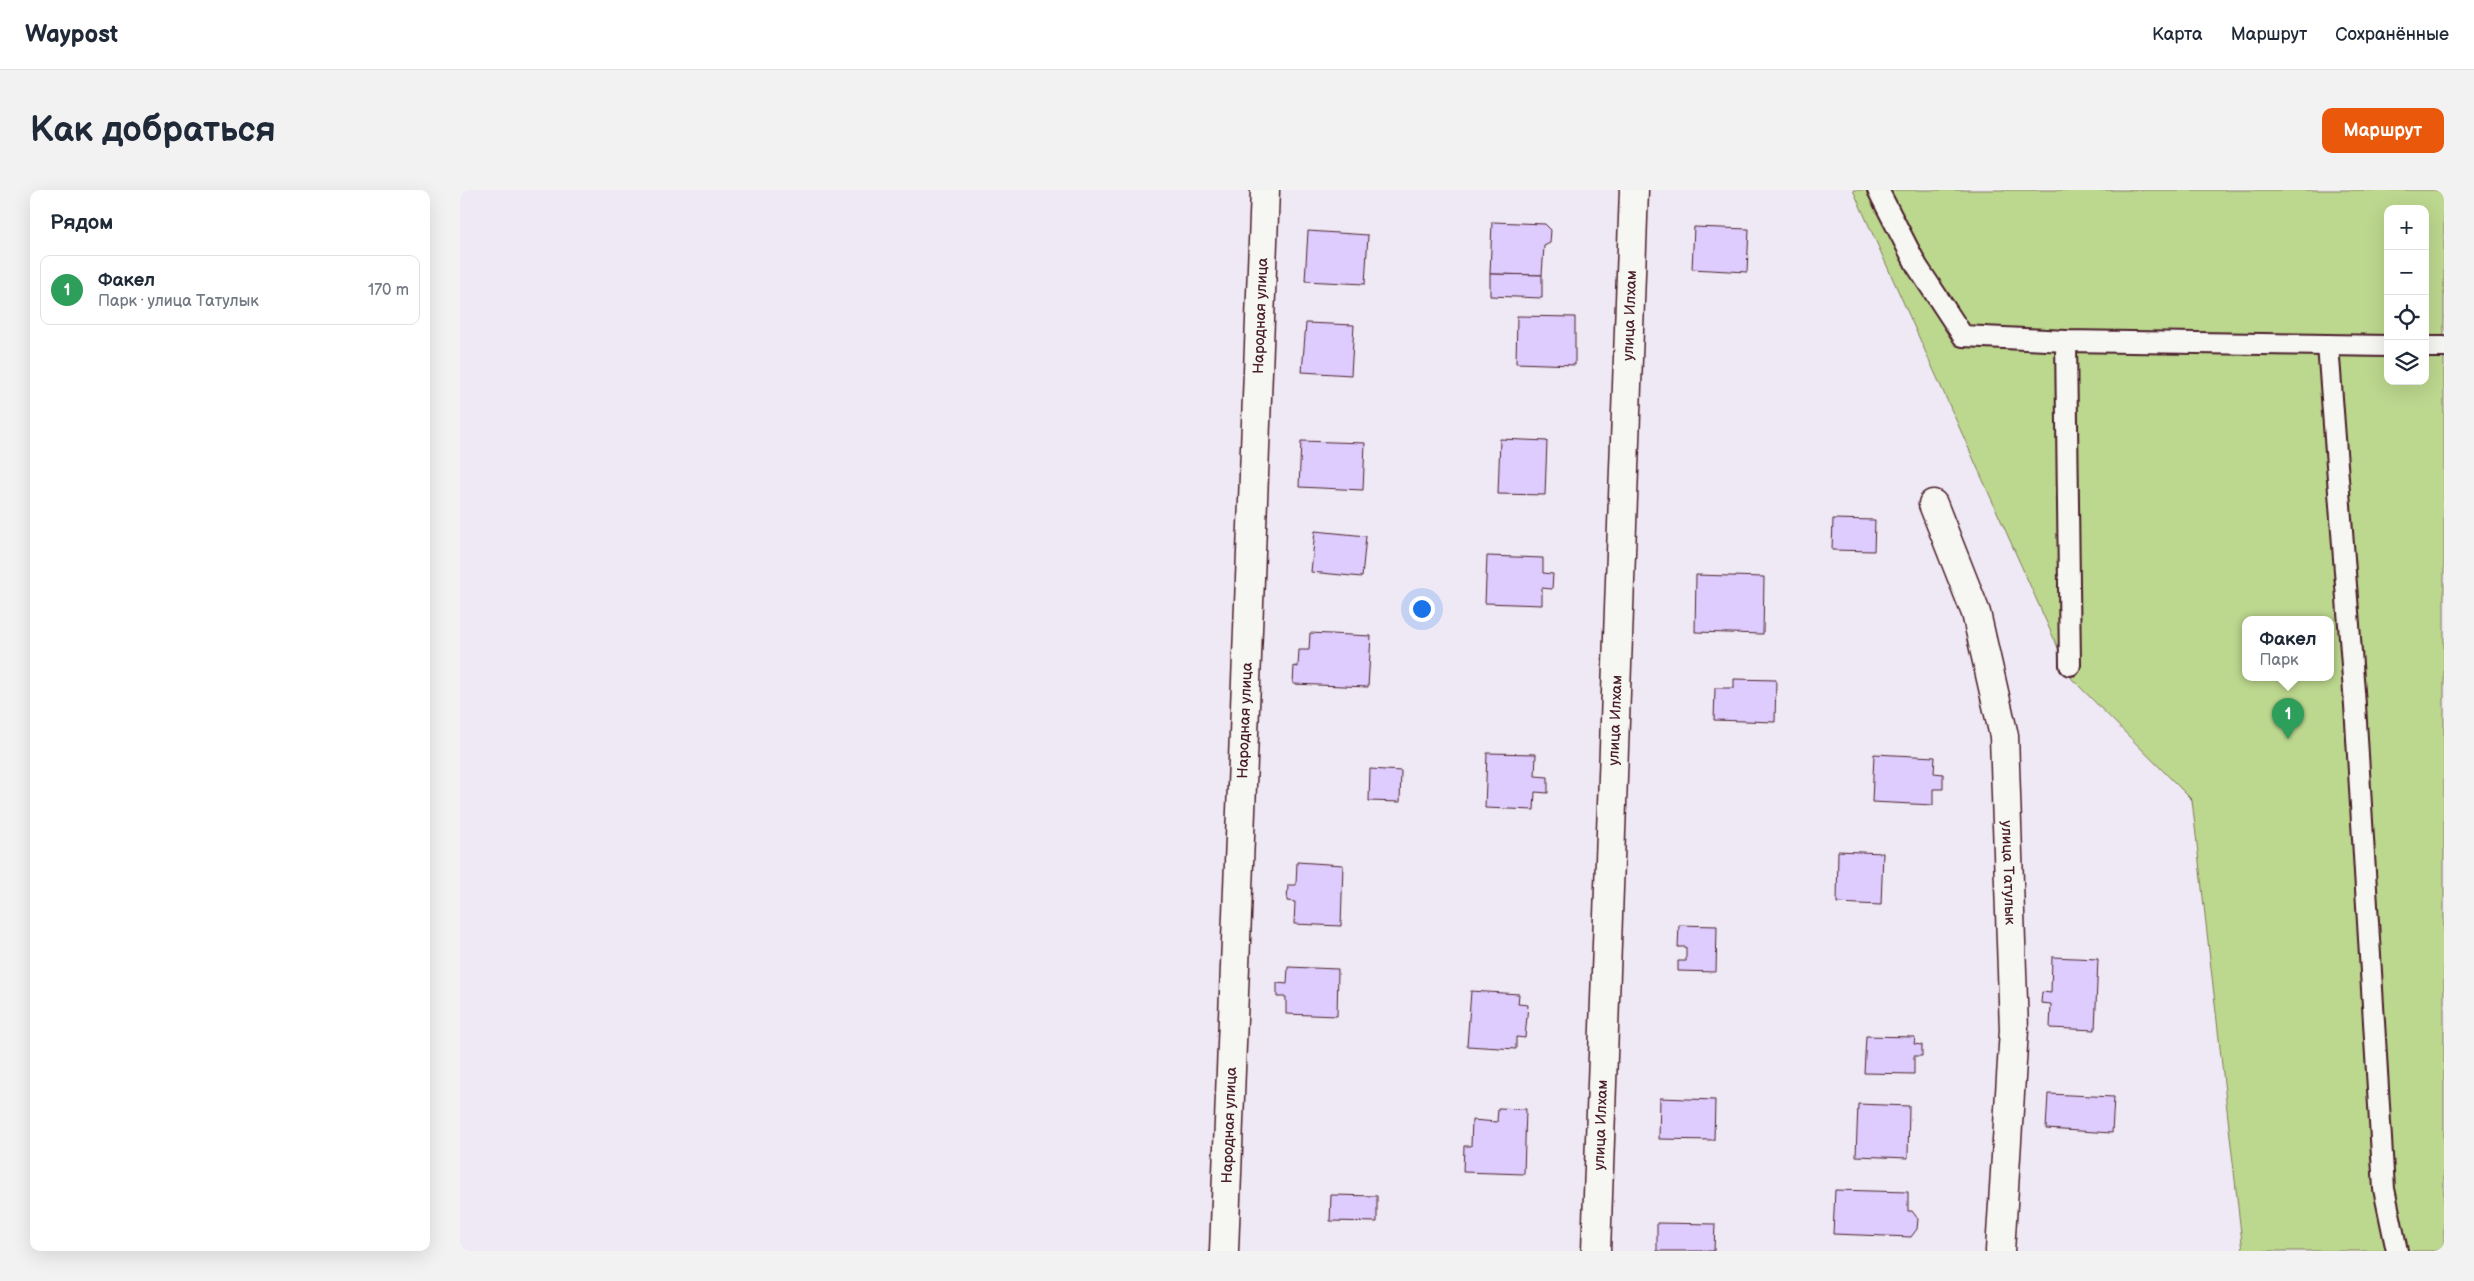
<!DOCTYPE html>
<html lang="ru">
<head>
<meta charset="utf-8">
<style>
  :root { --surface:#fff; --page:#f2f2f3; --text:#1f2937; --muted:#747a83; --line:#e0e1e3; --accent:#ea580c }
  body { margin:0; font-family:"Balsamiq Sans",sans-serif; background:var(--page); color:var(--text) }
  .controls { position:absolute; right:15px; top:15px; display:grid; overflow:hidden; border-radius:10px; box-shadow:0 5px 20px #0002 }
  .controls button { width:45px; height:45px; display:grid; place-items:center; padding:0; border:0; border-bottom:1px solid var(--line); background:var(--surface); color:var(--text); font:25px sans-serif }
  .you { position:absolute; left:961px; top:418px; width:18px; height:18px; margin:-12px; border:4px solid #fff; border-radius:50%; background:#1a73e8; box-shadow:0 0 0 8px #1a73e833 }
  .badge { display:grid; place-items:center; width:32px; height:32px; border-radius:50%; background:var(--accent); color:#fff; font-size:16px; font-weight:700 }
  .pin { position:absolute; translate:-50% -41px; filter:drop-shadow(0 1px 2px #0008) }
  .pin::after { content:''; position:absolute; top:26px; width:18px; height:15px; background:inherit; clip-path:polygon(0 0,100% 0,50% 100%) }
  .popup { position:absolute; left:1782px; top:426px; width:92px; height:65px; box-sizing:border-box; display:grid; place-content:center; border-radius:10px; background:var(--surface); filter:drop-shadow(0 1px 4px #0005); font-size:16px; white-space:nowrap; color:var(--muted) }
  .popup b { font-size:19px; color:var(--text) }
  .popup::after { content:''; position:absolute; left:50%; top:100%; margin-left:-10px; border:10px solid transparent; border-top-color:var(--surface) }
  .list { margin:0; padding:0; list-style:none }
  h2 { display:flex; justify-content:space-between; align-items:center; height:65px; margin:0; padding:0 20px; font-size:21px }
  h2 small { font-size:16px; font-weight:400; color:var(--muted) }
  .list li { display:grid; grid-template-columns:32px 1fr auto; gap:15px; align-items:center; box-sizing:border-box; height:70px; margin:0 10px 10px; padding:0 10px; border:1px solid var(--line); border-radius:10px }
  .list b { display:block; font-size:19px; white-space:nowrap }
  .list p { margin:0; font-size:16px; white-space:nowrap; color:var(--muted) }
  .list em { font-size:16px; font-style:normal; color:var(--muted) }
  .icon { flex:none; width:28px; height:28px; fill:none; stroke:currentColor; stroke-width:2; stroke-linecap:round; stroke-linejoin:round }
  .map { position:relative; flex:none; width:1984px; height:1061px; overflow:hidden; border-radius:10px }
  header { display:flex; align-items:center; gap:30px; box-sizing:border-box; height:70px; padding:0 25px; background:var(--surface); border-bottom:1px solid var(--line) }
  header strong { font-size:24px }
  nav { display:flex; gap:28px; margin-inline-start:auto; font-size:18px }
  .intro { display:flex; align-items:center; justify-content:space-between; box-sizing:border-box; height:120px; padding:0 30px }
  h1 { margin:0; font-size:35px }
  .button { padding:12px 22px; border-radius:10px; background:var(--accent); color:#fff; font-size:18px; font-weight:700 }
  main { display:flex; gap:30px; padding:0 30px }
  aside { flex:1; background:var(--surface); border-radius:10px; box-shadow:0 5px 20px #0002 }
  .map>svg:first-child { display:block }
  .green { fill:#bcd78e; stroke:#837b5c; fill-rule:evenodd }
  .building { fill:#ddccfd; stroke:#4a1f2b }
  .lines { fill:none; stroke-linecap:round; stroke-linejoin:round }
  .service-casing { stroke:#4a1f2b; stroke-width:24 }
  .minor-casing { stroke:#4a1f2b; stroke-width:31 }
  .service { stroke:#f6f6f2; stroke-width:20 }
  .minor { stroke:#f6f6f2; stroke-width:28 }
  .labels { text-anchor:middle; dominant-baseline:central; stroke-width:4; stroke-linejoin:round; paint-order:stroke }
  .street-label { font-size:15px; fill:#4a1f2b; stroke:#f6f6f2 }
</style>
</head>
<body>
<header>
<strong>Waypost</strong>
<nav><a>Карта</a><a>Маршрут</a><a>Сохранённые</a></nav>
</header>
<div class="intro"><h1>Как добраться</h1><a class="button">Маршрут</a></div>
<main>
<aside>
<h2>Рядом<small></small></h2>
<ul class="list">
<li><span class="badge" style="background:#2e9e5b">1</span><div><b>Факел</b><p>Парк · улица Татулык</p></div><em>170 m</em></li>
</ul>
</aside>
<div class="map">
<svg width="1984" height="1061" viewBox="0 0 1984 1061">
  <rect width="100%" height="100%" fill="#eee9f5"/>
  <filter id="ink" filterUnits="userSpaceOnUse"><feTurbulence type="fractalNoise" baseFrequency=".02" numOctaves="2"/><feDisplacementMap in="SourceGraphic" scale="10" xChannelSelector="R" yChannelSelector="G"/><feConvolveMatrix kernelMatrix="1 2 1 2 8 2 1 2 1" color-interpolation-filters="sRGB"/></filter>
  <g filter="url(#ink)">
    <path class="green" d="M1393,0H1984V1061H1783L1732,610L1612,489ZM1928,19H1965V191H1928ZM1786,430H1870V488H1786Z"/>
    <g class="building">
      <polygon points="1032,32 1085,34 1091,40 1090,53 1084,56 1082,85 1030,84"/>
      <polygon points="1234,37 1289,39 1287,82 1232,79"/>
      <polygon points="848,41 908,45 905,94 845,91"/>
      <polygon points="1030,84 1082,85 1082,108 1030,106"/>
      <polygon points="1057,126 1115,127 1115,175 1056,173"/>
      <polygon points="846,133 894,135 891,185 842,182"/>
      <polygon points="1040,249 1087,251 1085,305 1038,304"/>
      <polygon points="841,251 905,253 903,300 839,297"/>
      <polygon points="1373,329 1415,330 1414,361 1372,360"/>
      <polygon points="855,341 906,346 902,387 851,382"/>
      <polygon points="1027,366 1083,368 1083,383 1093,384 1092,399 1082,398 1082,415 1025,413"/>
      <polygon points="1236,385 1304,387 1303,444 1235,442"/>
      <polygon points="850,443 911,446 908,497 833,494 834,476 838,477 839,460 849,460"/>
      <polygon points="1274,489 1316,490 1315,532 1254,530 1255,498 1274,498"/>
      <polygon points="1027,563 1076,564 1075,586 1088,587 1088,603 1075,602 1074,620 1025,618"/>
      <polygon points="1414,564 1475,567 1474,583 1483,584 1483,599 1473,599 1473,615 1412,612"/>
      <polygon points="910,579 941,581 940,612 909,611"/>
      <polygon points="1378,661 1423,663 1421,715 1377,713"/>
      <polygon points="837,672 883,675 881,736 834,734 835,712 827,711 828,695 836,695"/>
      <polygon points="1219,735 1257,736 1256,782 1218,781 1218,771 1226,771 1226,757 1218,757"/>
      <polygon points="1592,767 1638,769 1635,840 1590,838 1591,814 1581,813 1582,802 1591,803"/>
      <polygon points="828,777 878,779 877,826 826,824 826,807 817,807 817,793 827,794"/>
      <polygon points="1011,801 1059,804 1058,814 1068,815 1065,848 1056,847 1056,859 1007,856"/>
      <polygon points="1406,846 1455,847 1454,854 1462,855 1462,866 1454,866 1454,884 1404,883"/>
      <polygon points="1588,904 1654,907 1652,943 1586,939"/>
      <polygon points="1200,908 1255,910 1254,950 1199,949"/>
      <polygon points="1398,914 1449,916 1448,968 1396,966"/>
      <polygon points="1038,918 1066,919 1064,984 1003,982 1004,956 1011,956 1012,930 1037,932"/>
      <polygon points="1375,1000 1448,1002 1448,1021 1452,1021 1458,1029 1457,1039 1451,1047 1373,1044"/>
      <polygon points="871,1005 917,1006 917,1032 870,1031"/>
      <polygon points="1197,1033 1255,1034 1254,1061 1197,1061"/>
    </g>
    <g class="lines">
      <defs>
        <g id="service">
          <polyline points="1418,0 1457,76 1503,146 1606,151 1928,156"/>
          <polyline points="1606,151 1610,475"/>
          <polyline points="1868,155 1895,515 1924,999 1937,1061"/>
          <polyline points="1965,157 1984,157"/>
        </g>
        <g id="minor">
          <path id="s1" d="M1473,314L1516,423L1544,546L1554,840L1540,1061"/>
          <path id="s2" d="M764,1061L805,0"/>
          <path id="s3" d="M1136,1061L1174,0"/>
        </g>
      </defs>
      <use href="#service" class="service-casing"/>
      <use href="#minor" class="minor-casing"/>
      <use href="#service" class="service"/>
      <use href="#minor" class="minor"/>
    </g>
  </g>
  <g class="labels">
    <g class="street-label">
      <text stroke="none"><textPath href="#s2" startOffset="936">Народная улица</textPath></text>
      <text stroke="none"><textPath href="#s3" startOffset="936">улица Илхам</textPath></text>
      <text stroke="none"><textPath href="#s2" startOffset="531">Народная улица</textPath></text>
      <text stroke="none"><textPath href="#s3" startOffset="531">улица Илхам</textPath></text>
      <text stroke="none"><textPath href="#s1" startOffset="380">улица Татулык</textPath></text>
      <text stroke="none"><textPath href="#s2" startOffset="126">Народная улица</textPath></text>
      <text stroke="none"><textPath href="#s3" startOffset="126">улица Илхам</textPath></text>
    </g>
  </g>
</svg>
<div class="controls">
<button>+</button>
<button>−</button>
<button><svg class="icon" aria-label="locate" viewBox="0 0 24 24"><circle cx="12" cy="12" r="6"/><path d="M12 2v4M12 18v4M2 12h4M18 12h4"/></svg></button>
<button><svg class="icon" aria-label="layers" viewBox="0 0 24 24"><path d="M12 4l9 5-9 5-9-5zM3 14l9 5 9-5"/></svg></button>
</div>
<div class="you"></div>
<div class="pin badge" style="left:1828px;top:549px;background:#2e9e5b">1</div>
<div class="popup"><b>Факел</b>Парк</div>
</div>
</main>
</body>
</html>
